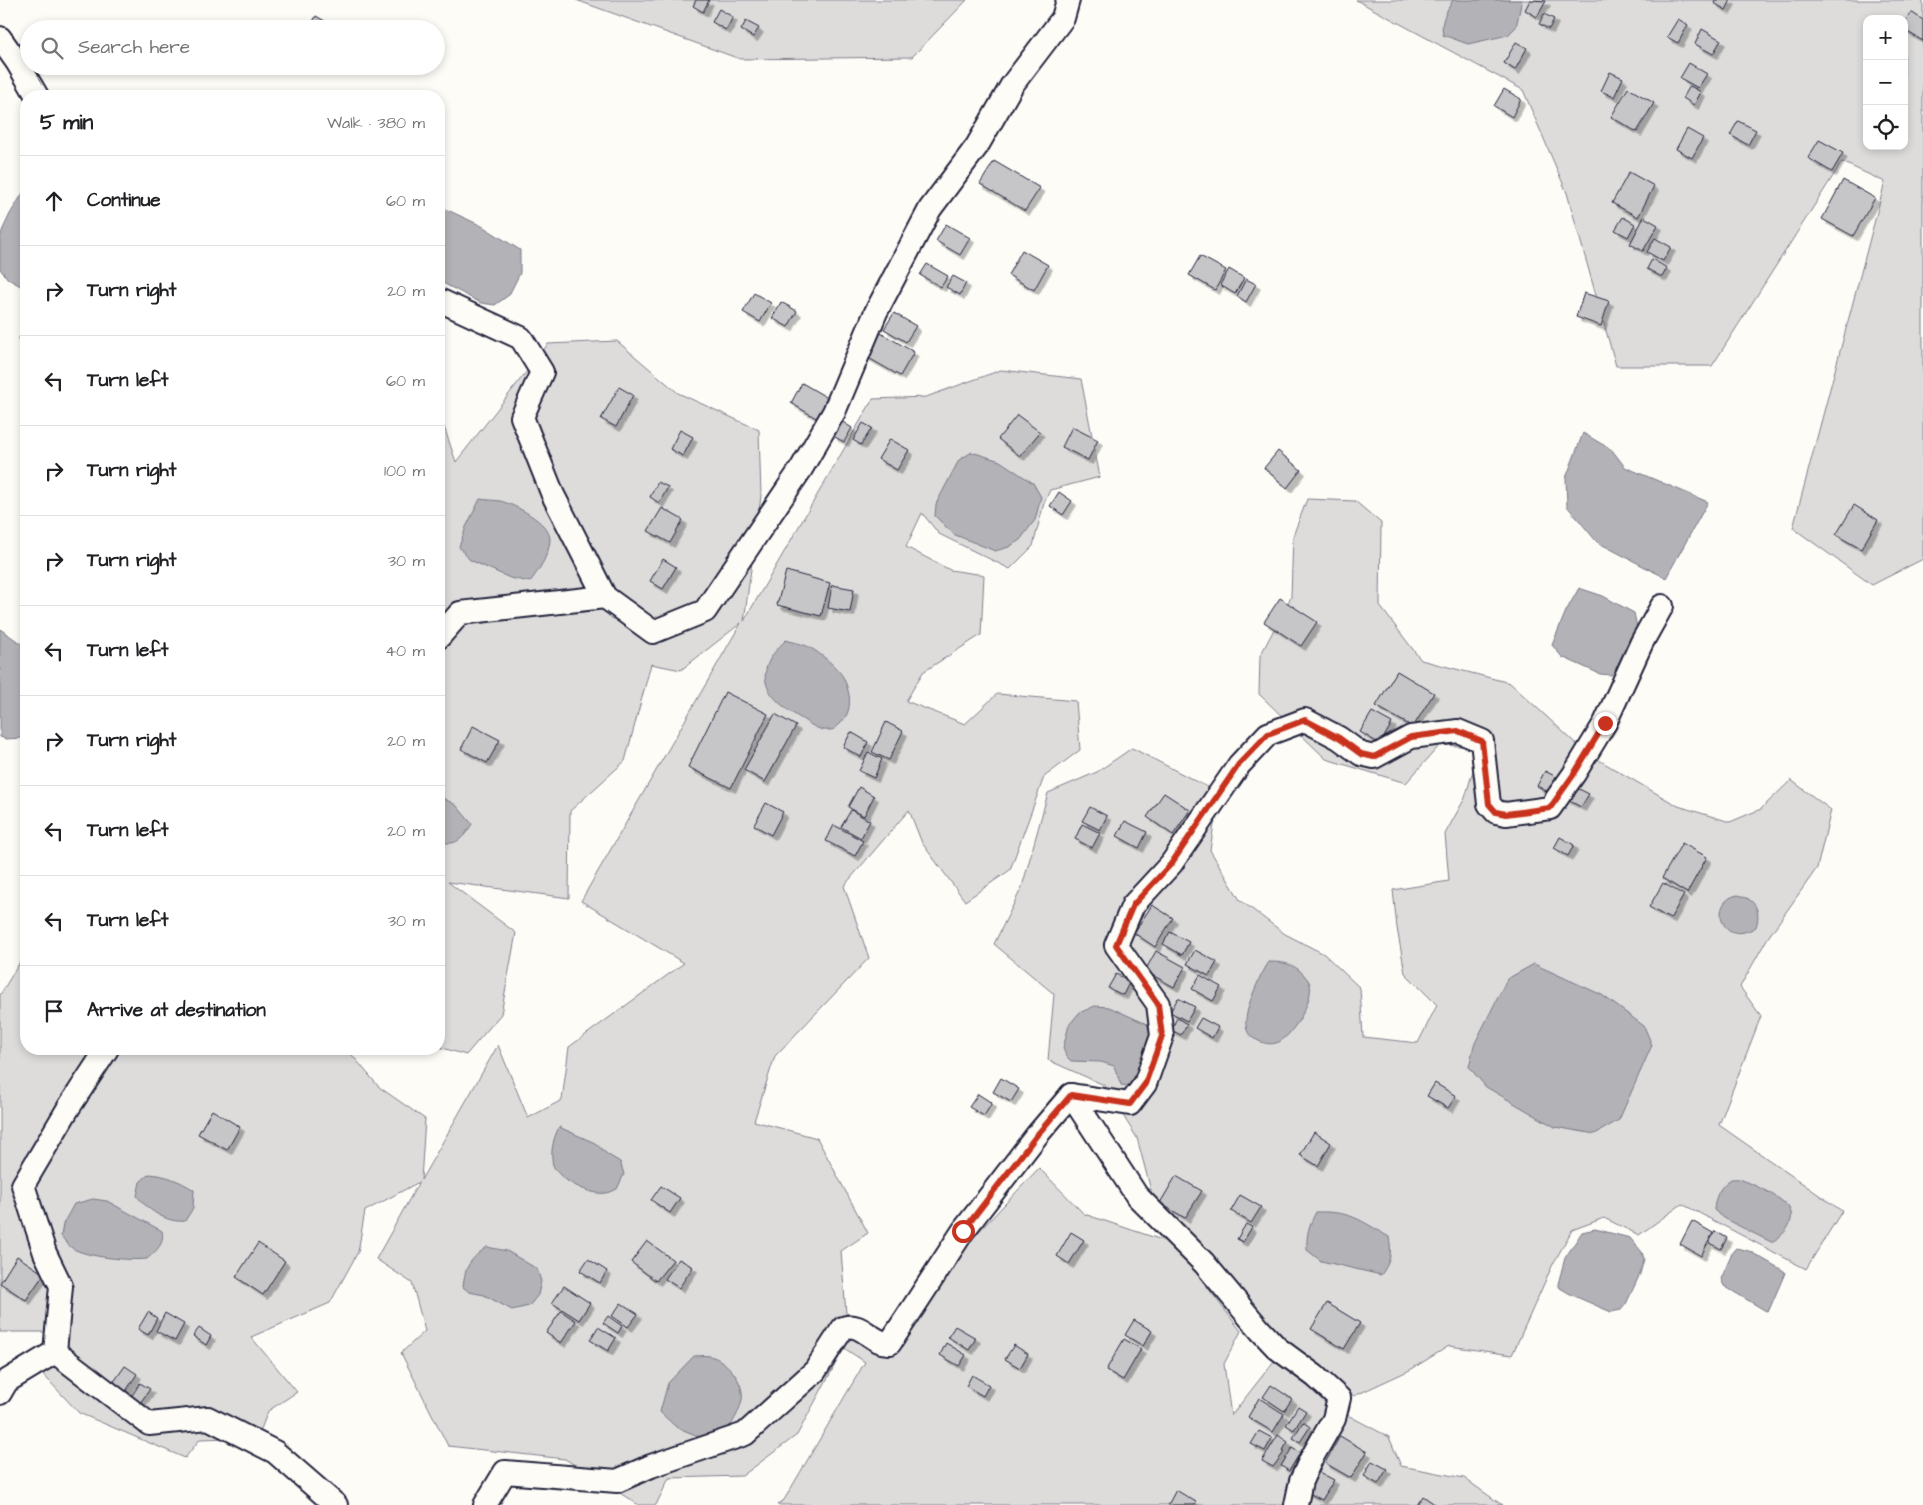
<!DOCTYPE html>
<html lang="en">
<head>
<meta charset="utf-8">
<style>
  :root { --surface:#fff; --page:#f6f6f6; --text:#202124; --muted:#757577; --line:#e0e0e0 }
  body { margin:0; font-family:"Architects Daughter",sans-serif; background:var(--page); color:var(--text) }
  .controls { position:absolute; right:15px; top:15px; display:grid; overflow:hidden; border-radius:10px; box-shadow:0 2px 8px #0003 }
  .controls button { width:45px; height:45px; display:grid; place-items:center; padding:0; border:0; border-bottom:1px solid var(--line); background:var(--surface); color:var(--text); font:25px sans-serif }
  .stop { position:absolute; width:15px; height:15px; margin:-11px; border:4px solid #c8321e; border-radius:50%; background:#fff }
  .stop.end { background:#c8321e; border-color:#fff; box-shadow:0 1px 5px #0008 }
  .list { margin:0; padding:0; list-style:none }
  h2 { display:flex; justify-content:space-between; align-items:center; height:65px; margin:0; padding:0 20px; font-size:21px }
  h2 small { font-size:16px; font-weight:400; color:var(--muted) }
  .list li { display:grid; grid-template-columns:32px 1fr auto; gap:15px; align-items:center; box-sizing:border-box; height:90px; padding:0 20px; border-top:1px solid var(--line) }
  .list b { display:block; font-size:19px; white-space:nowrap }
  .list em { font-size:16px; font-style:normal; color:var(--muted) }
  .icon { flex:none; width:28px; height:28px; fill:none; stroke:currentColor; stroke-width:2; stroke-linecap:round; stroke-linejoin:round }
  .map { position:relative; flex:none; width:1923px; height:1505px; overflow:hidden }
  .search { position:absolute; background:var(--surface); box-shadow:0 2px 8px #0003; left:20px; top:20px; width:425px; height:55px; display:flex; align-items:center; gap:12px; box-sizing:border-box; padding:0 18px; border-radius:28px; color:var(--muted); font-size:19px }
  .panel { position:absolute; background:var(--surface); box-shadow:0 2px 8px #0003; left:20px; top:90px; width:425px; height:965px; border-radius:20px }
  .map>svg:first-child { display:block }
  .green { fill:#dddcdb; stroke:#807f8b; fill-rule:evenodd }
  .water { fill:#b2b2b7; stroke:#787885 }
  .building { fill:#c6c6c8; stroke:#22223b; filter:url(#shadow) }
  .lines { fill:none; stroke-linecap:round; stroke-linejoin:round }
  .minor-casing { stroke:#22223b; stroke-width:26 }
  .minor { stroke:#fdfcf7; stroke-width:22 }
  .route { stroke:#c8321e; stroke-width:6 }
</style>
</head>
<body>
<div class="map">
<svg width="1923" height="1505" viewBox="0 0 1923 1505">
  <defs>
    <filter id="shadow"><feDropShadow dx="4.5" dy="4.5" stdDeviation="0" flood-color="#0004"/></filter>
  </defs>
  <rect width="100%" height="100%" fill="#fdfcf7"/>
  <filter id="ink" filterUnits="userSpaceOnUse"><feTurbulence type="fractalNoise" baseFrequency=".02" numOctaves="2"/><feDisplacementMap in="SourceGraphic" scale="10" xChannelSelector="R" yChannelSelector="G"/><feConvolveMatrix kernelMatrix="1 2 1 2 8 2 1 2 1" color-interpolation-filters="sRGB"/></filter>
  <g filter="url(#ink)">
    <g class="green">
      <polygon points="576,0 967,0 912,57 740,59"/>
      <path d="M1356,0H1923V559L1872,585L1793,528L1885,182L1842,162L1712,366H1616L1567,193L1523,90ZM1867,19H1904V146H1867Z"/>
      <polygon points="617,341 678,393 759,430 761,496 744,621 873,399 926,397 1001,370 1081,379 1100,477 1050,490 1044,503 1033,546 1010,569 939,534 922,513 906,547 950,570 984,575 981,635 923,672 906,701 965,724 997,694 1076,701 1080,750 1044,777 1010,870 965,901 922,843 909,810 844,886 869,958 775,1056 754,1121 817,1138 868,1233 841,1251 846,1313 885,1331 1039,1168 1084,1214 1174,1244 1241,1331 1224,1364 1231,1416 1274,1361 1340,1411 1389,1437 1401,1466 1464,1478 1502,1505 777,1505 784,1500 865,1362 844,1348 797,1435 742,1476 669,1478 656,1505 639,1505 565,1459 448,1446 401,1353 425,1331 412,1283 376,1259 419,1182 365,1211 358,1252 330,1303 251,1337 297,1392 268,1411 258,1437 200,1439 185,1458 79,1413 38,1369 47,1332 0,1332 0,995 26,952 26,1049 347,1049 379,1087 425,1119 421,1180 498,1045 528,1118 562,1100 569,1047 684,963 581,901 741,623 681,670 651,664 625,761 570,811 569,898 448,882 516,933 501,1014 466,1055 439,1047 439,412 456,462 548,344"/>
      <polygon points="1307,499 1355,501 1381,523 1380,606 1421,660 1510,683 1585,752 1678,806 1730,822 1761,809 1791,780 1831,810 1817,868 1767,939 1740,987 1761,1016 1719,1125 1842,1211 1806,1269 1682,1204 1639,1235 1604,1218 1572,1230 1552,1266 1512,1355 1449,1346 1410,1370 1354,1396 1278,1344 1156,1209 1137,1138 1104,1085 1048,1060 1054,994 994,944 1022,887 1048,793 1097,772 1132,748 1219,793 1210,850 1240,900 1285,934 1324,954 1360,988 1363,1037 1418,1043 1437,1005 1405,973 1397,928 1393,890 1449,881 1445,834 1465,798 1480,747 1440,745 1406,783 1326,759 1259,694 1260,656 1291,597 1293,536"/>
    </g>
    <g class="water">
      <path d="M1453,0H1522L1516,27L1508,35L1468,44L1443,35C1440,21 1446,12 1453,0Z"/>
      <polygon points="26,188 26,289 8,279 0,269 0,241 2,231 10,214"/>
      <polygon points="439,206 482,226 520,250 520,273 509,295 495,305 481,303 439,281"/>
      <polygon points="1583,433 1612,450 1625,467 1708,502 1666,578 1597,542 1567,506 1566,478"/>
      <polygon points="972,452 1000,461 1033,483 1041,497 1035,520 1020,540 1009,547 995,551 953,534 935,516 936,504 959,460"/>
      <path d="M480,499C486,500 493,500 500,501C514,504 551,523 550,540C549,555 539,570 530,582L510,578L470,560L459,547L466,527Z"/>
      <polygon points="1579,588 1603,596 1634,613 1637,627 1620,668 1611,675 1600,674 1562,657 1552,645 1566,611"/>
      <polygon points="0,629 26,647 26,723 22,738 6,739 0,737"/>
      <path d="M786,640C792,642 799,643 804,645C815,648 840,669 844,679C851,695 853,711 840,724C837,727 834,730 830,730C820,732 810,724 802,719C766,698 749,674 786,640Z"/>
      <path d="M439,796L456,805L472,824C464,837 455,849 439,840Z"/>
      <path d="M1738,895C1756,899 1761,911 1756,927C1720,949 1708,900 1738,895Z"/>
      <path d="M1269,962C1288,962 1297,965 1308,980C1319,993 1291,1040 1276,1043C1270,1045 1262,1043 1257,1040C1253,1039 1248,1034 1247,1030C1241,1015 1260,975 1269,962Z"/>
      <polygon points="1534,964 1602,995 1644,1026 1652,1045 1619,1120 1595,1134 1555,1127 1486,1087 1469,1067 1474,1045 1507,979"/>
      <polygon points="1095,1006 1109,1007 1151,1026 1156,1042 1130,1086 1121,1085 1114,1066 1101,1062 1071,1061 1066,1056 1063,1048 1069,1025 1079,1013"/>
      <path d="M559,1127L595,1143L607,1154L620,1162L624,1174L617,1189C614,1190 610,1193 606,1193C591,1196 558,1180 553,1165C550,1152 553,1139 559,1127Z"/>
      <path d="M149,1174C166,1175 180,1181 194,1190L193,1208L185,1221C166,1223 148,1210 137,1196L140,1182Z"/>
      <path d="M1731,1179C1735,1179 1739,1178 1742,1180C1753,1184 1783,1198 1789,1208C1797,1221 1783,1237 1771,1242L1723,1218L1714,1210C1715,1197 1719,1187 1731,1179Z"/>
      <path d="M93,1199L107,1201L162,1231C165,1244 156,1251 147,1259C130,1261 85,1257 72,1248C68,1245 64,1240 61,1236L63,1224L74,1204Z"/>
      <path d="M1316,1212C1351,1211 1360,1220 1389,1237C1392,1253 1391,1261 1381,1275L1321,1261L1307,1250C1306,1235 1309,1225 1316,1212Z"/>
      <polygon points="1595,1229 1630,1238 1642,1252 1644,1259 1640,1274 1626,1304 1621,1310 1611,1312 1572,1295 1560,1288 1558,1284 1565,1258 1582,1232"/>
      <path d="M487,1247L507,1251L537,1269L541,1281L538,1295L529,1306L512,1310L484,1295L469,1292L463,1287C465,1266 470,1259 487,1247Z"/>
      <polygon points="1736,1248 1749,1251 1784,1271 1785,1273 1769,1310 1766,1311 1724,1286 1721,1279 1733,1251"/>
      <path d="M694,1356C699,1356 705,1355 710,1356C727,1360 745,1382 742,1400C739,1413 732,1424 725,1434L707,1439L698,1436L676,1427L660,1412L668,1383Z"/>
    </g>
    <g class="building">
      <polygon points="696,0 709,0 703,12 693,6"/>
      <polygon points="1530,0 1546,1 1537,17 1525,10"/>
      <polygon points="1715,0 1731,0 1726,10 1714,3"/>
      <polygon points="719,9 733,17 726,30 712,22"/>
      <polygon points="1911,12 1923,20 1923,41 1904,30 1904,23"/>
      <polygon points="1544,14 1554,19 1549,29 1539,24"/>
      <polygon points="316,16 339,29 309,29"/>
      <polygon points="1678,19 1688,25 1678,43 1667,37"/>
      <polygon points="746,21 759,28 753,37 741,30"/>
      <polygon points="1702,29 1721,40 1713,54 1695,44"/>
      <polygon points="1516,42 1527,48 1515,70 1504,63"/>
      <polygon points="1689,63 1707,74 1698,88 1680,78"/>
      <polygon points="1610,72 1623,78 1614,97 1601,91"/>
      <polygon points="1690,86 1701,92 1694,105 1683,98"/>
      <polygon points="1628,88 1654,103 1637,132 1611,117"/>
      <polygon points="1504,89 1521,99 1512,117 1494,106"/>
      <polygon points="1738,121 1756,130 1748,145 1730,135"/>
      <polygon points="1687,129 1703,138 1692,158 1676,149"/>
      <polygon points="1819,140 1843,153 1832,172 1808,158"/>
      <polygon points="994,161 1040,188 1025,211 980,184"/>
      <polygon points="1629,172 1654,186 1638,217 1612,203"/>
      <polygon points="1843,180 1875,198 1853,236 1822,219"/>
      <polygon points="1623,217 1635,224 1628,237 1615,230"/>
      <polygon points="1644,217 1658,225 1643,251 1630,244"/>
      <polygon points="946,224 970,238 960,255 936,241"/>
      <polygon points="1655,238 1671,247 1663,261 1647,252"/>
      <polygon points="1022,250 1048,265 1034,290 1008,275"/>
      <polygon points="1200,256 1226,270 1215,290 1189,275"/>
      <polygon points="1652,259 1667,268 1662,277 1647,269"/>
      <polygon points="927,264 948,276 941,287 920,275"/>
      <polygon points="1229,269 1244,278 1235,294 1220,285"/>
      <polygon points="953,276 966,283 960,295 946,287"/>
      <polygon points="1246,279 1256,284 1246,302 1237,296"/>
      <polygon points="754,293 771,303 760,322 743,312"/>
      <polygon points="1584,293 1609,301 1601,326 1576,317"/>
      <polygon points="781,302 797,311 788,327 772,318"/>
      <polygon points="894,313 916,326 906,342 884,329"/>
      <polygon points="26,325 26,343 19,339"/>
      <polygon points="879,332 914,352 900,376 865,356"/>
      <polygon points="802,383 833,401 821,421 791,403"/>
      <polygon points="619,387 633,395 616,427 601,419"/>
      <polygon points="1017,415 1040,432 1020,456 998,439"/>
      <polygon points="841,421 852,428 844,442 833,436"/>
      <polygon points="863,423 872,428 861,445 853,440"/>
      <polygon points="1072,427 1098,440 1088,460 1062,447"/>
      <polygon points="680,430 693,437 683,456 670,449"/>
      <polygon points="890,439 909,450 897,470 878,459"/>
      <polygon points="1278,451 1301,470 1287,488 1264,468"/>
      <polygon points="658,482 668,487 659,503 650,497"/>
      <polygon points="1059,492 1072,501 1063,515 1050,506"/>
      <polygon points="1854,505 1878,520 1861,549 1836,535"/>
      <polygon points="662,508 683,520 670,543 648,531"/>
      <polygon points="663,559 676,567 663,589 650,581"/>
      <polygon points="786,571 830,583 821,616 777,605"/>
      <polygon points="832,585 854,589 850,612 828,608"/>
      <polygon points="1280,598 1317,622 1301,646 1264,622"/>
      <polygon points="1397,671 1434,693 1413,727 1376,706"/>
      <polygon points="725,692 768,714 731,788 688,767"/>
      <polygon points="1372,712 1392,723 1380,744 1360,732"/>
      <polygon points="775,714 796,726 765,782 744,770"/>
      <polygon points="886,722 903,731 889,760 872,752"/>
      <polygon points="473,726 500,740 487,763 461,749"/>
      <polygon points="851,732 868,742 861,757 843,747"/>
      <polygon points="868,752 882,759 874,778 859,771"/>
      <polygon points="1545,771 1562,780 1554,795 1537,786"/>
      <polygon points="1573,786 1589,794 1581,807 1566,799"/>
      <polygon points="859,787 874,796 864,816 848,807"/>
      <polygon points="1164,793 1190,810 1173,835 1147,817"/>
      <polygon points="766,803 783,812 771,835 754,825"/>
      <polygon points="1090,807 1107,816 1100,830 1082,821"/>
      <polygon points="851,810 870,821 861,838 841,827"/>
      <polygon points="1125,821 1147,832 1139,848 1117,836"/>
      <polygon points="1082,824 1100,833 1092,848 1075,839"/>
      <polygon points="834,825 863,841 855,856 826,841"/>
      <polygon points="1560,837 1574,845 1568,856 1554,848"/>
      <polygon points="1682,843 1707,857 1687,893 1662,878"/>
      <polygon points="1663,883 1684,895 1670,919 1649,907"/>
      <polygon points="1152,905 1173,918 1155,947 1134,933"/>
      <polygon points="1170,932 1189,942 1182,955 1163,944"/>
      <polygon points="1195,950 1217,962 1209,976 1187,964"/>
      <polygon points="1156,951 1185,967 1174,987 1145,971"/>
      <polygon points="1116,974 1130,981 1123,995 1108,988"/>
      <polygon points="1200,975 1221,987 1213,1001 1192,989"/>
      <polygon points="1178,998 1195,1007 1187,1021 1170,1012"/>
      <polygon points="1177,1018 1187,1024 1181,1035 1171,1030"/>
      <polygon points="1201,1018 1218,1027 1212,1038 1195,1028"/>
      <polygon points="1001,1078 1019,1089 1011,1102 993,1092"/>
      <polygon points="1435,1083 1456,1096 1448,1108 1427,1096"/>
      <polygon points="978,1094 992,1103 984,1116 969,1107"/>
      <polygon points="212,1110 240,1127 227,1150 198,1134"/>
      <polygon points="1314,1132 1331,1143 1318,1166 1300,1155"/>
      <polygon points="1176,1176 1202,1191 1185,1218 1160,1203"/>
      <polygon points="661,1186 680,1198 670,1213 651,1200"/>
      <polygon points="1240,1195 1261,1207 1251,1223 1231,1211"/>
      <polygon points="1692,1221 1713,1233 1701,1256 1680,1244"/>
      <polygon points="1246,1224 1252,1227 1243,1242 1237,1239"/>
      <polygon points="1715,1231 1727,1238 1721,1249 1709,1243"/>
      <polygon points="1071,1232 1084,1240 1069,1264 1057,1256"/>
      <polygon points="647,1241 673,1260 656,1281 631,1262"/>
      <polygon points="258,1243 285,1261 263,1295 236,1277"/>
      <polygon points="17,1256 44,1274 26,1300 0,1283"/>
      <polygon points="588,1259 607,1271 600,1283 580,1271"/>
      <polygon points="679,1259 693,1267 679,1288 665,1279"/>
      <polygon points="564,1286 590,1303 579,1320 552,1303"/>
      <polygon points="621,1303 638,1314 628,1327 612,1316"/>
      <polygon points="1327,1303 1360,1323 1344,1349 1311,1329"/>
      <polygon points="561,1311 576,1321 561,1343 546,1333"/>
      <polygon points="148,1312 157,1318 148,1335 138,1329"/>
      <polygon points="165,1313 184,1324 175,1341 156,1331"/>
      <polygon points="608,1316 622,1326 618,1333 603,1323"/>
      <polygon points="1134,1320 1152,1331 1143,1346 1125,1335"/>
      <polygon points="955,1326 976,1338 969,1350 948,1337"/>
      <polygon points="598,1327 616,1338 608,1351 590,1340"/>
      <polygon points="199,1328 211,1336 206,1345 193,1336"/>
      <polygon points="1124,1339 1141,1349 1123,1380 1106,1370"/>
      <polygon points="946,1343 966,1355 959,1366 940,1355"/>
      <polygon points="1014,1345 1028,1354 1020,1368 1005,1359"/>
      <polygon points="125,1366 137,1374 126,1391 113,1383"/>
      <polygon points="972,1375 989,1385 983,1396 966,1386"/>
      <polygon points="140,1383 150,1389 140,1403 131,1397"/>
      <polygon points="1271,1385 1292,1399 1284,1411 1263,1397"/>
      <polygon points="1259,1398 1284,1414 1273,1432 1248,1417"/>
      <polygon points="1298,1406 1306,1411 1294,1430 1286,1425"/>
      <polygon points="1303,1422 1310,1427 1300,1442 1293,1438"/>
      <polygon points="1259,1431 1272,1438 1265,1451 1251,1444"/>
      <polygon points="1278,1435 1288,1442 1283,1450 1285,1451 1273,1467 1262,1461"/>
      <polygon points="1340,1436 1367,1452 1351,1478 1325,1463"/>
      <polygon points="1292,1448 1300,1453 1289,1471 1281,1466"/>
      <polygon points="1372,1461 1387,1469 1378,1484 1364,1476"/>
      <polygon points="1317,1471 1334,1480 1322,1500 1305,1491"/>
      <polygon points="1176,1490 1196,1502 1195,1505 1168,1505"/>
      <polygon points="1423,1496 1436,1505 1417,1505"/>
    </g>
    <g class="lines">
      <defs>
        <g id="minor">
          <polyline points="0,38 17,62 37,96"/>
          <polyline points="439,300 521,338 542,372 522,417 553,495 605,597 653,632 705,611 801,469 834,412 876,312 930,209 977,146 1012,85 1063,18 1068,0"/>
          <polyline points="439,637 460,613 605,597"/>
          <polyline points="1071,1095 1137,1196 1204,1263 1260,1330 1277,1348 1315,1376 1339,1398 1334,1419 1311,1459 1301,1481 1296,1505"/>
          <polyline points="55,1352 61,1286 45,1253 23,1185 69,1107 107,1049"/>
          <polyline points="0,1393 7,1381 55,1352 149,1424 208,1418 275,1452 336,1505"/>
          <path d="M485,1505L505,1472L617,1481L651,1466L745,1434L815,1371L843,1328C861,1320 873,1345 890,1343L963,1231L1037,1135L1071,1095L1130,1104L1145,1084L1162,1036L1158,1004L1116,945L1133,905L1171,864L1239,765L1268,734L1305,720L1339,738L1361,754L1374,757L1411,737L1458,731L1482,741L1489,804L1496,812L1506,814L1550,808L1574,774L1605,723L1642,642L1662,606"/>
        </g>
      </defs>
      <use href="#minor" class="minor-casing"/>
      <use href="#minor" class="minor"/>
    </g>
  </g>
  <g class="lines" filter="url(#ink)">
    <polyline class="route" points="963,1231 1037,1135 1071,1095 1130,1104 1145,1084 1162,1036 1158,1004 1116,945 1133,905 1171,864 1239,764 1268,734 1305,720 1339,738 1361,754 1374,757 1411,737 1458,731 1482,741 1489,804 1496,812 1506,814 1550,808 1574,774 1605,723"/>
  </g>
</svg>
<div class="controls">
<button>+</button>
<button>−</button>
<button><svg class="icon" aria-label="locate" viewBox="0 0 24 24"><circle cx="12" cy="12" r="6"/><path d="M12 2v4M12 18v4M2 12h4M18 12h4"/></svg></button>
</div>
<div class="stop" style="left:963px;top:1231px"></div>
<div class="stop end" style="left:1605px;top:723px"></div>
<div class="search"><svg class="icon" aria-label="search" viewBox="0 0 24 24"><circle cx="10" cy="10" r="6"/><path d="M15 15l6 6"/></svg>Search here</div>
<section class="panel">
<h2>5 min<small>Walk · 380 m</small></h2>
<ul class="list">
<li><svg class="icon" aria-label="ahead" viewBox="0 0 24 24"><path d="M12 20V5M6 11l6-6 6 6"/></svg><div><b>Continue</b></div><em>60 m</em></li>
<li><svg class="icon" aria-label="right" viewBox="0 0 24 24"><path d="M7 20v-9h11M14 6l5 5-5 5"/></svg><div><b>Turn right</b></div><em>20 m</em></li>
<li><svg class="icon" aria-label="left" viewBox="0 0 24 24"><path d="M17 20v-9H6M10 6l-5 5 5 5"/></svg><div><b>Turn left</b></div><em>60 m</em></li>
<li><svg class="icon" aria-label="right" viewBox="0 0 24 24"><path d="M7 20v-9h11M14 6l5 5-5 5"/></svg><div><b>Turn right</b></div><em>100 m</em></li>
<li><svg class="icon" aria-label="right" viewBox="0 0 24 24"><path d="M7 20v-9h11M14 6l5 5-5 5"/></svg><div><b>Turn right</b></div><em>30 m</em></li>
<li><svg class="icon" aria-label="left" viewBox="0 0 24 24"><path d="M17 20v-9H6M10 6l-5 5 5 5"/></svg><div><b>Turn left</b></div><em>40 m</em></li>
<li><svg class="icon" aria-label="right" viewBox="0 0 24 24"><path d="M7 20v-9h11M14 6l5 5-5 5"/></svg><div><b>Turn right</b></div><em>20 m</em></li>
<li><svg class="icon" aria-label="left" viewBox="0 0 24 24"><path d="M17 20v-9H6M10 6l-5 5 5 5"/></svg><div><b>Turn left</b></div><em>20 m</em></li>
<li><svg class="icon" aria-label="left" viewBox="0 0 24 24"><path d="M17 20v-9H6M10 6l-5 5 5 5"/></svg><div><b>Turn left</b></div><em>30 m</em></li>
<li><svg class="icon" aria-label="arrive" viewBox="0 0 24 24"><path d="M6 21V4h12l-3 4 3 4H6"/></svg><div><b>Arrive at destination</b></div></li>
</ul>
</section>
</div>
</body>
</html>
